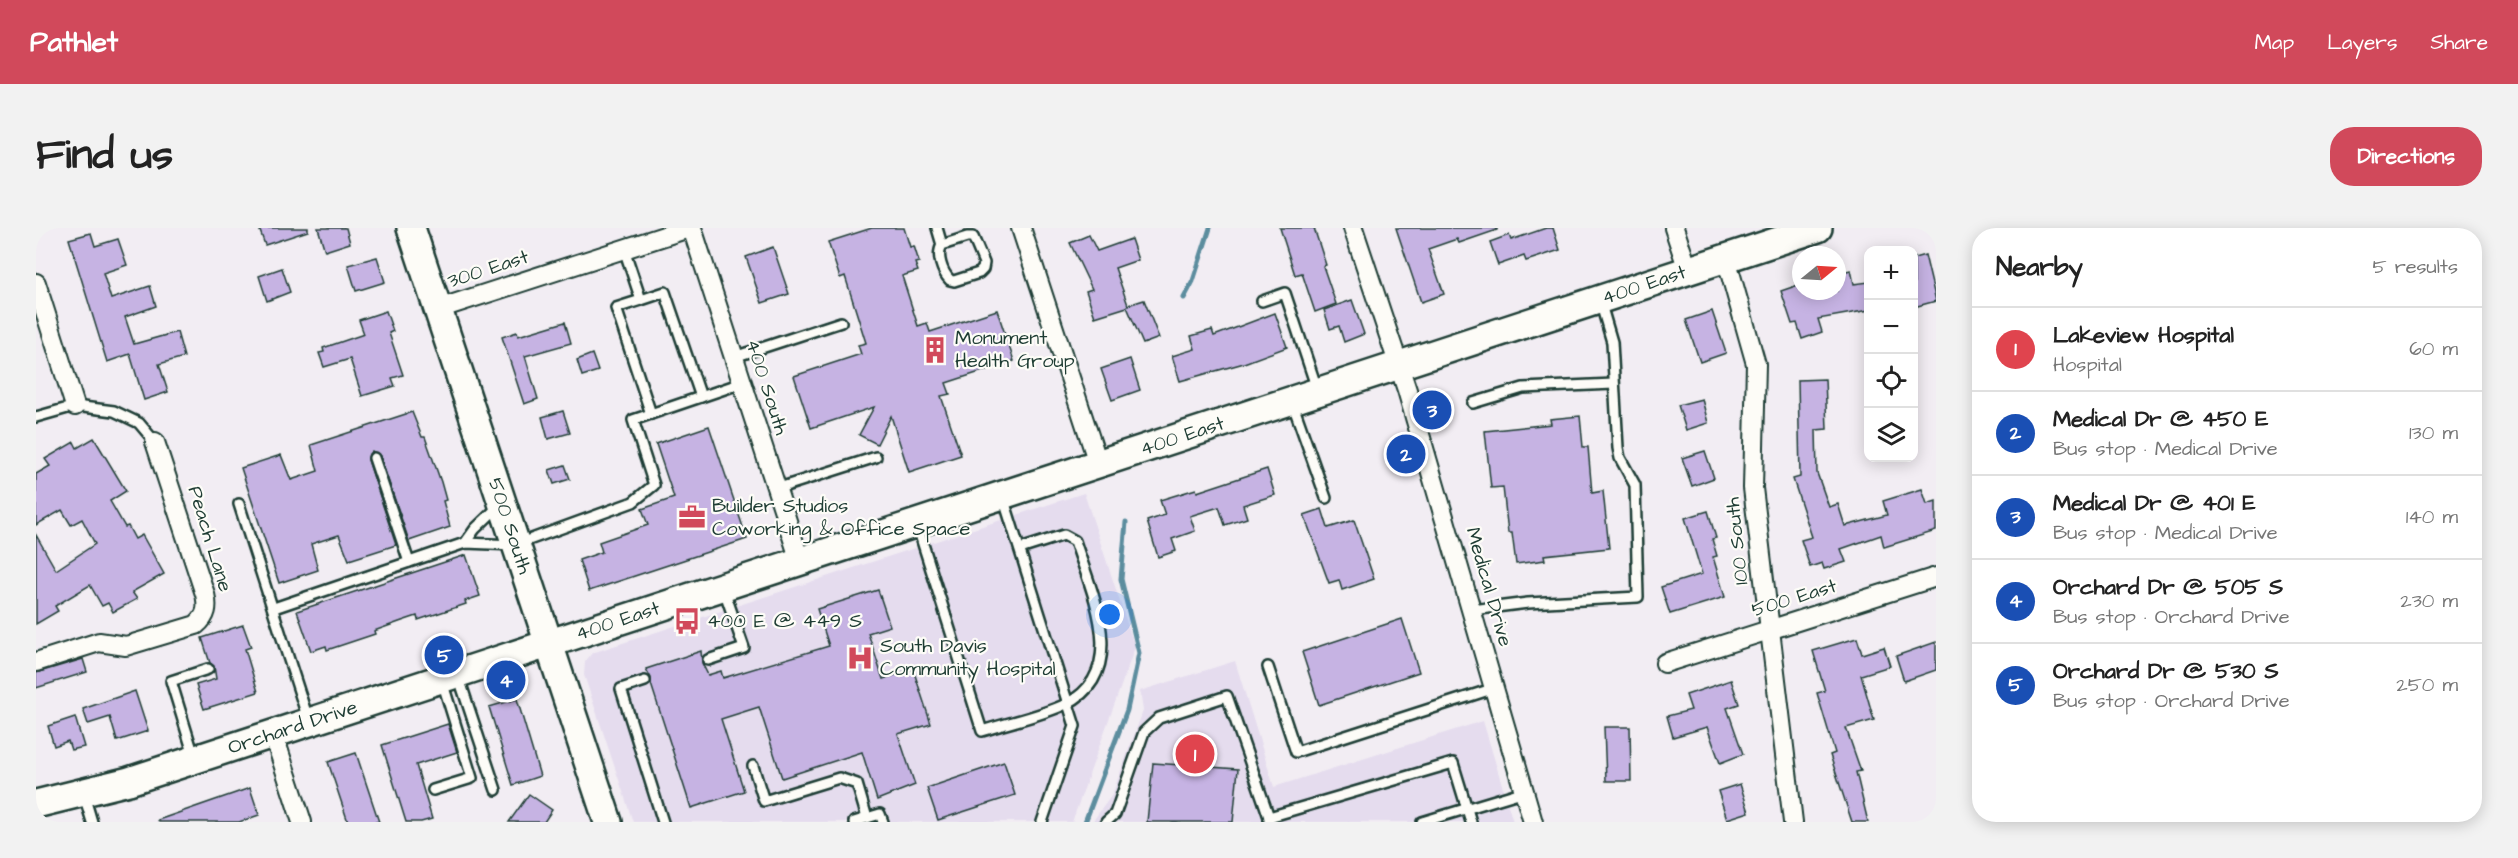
<!DOCTYPE html>
<html lang="en">
<head>
<meta charset="utf-8">
<style>
  :root { --surface:#fff; --page:#f2f2f2; --text:#222; --muted:#767676; --line:#e0e0e0; --accent:#d1495b }
  body { margin:0; font-family:"Architects Daughter",sans-serif; background:var(--page); color:var(--text) }
  .controls { position:absolute; right:18px; top:18px; display:grid; overflow:hidden; border-radius:12px; box-shadow:0 3px 15px #0003 }
  .controls button { width:54px; height:54px; display:grid; place-items:center; padding:0; border:0; border-bottom:2px solid var(--line); background:var(--surface); color:var(--text); font:30px sans-serif }
  .compass { position:absolute; left:1756px; top:18px; width:54px; height:54px; border-radius:50%; background:var(--surface); box-shadow:0 3px 15px #0003; rotate:72deg }
  .you { position:absolute; left:1074px; top:387px; width:21px; height:21px; margin:-15px; border:4px solid #fff; border-radius:50%; background:#1a73e8; box-shadow:0 0 0 9px #1a73e833 }
  .badge { display:grid; place-items:center; width:39px; height:39px; border-radius:50%; background:var(--accent); color:#fff; font-size:20px; font-weight:700 }
  .pin { position:absolute; translate:-50% -50%; border:3px solid #fff; box-shadow:0 2px 6px #0006 }
  .list { margin:0; padding:0; list-style:none }
  h2 { display:flex; justify-content:space-between; align-items:center; height:78px; margin:0; padding:0 24px; font-size:26px }
  h2 small { font-size:20px; font-weight:400; color:var(--muted) }
  .list li { display:grid; grid-template-columns:39px 1fr auto; gap:18px; align-items:center; box-sizing:border-box; height:84px; padding:0 24px; border-top:2px solid var(--line) }
  .list b { display:block; font-size:22px; white-space:nowrap }
  .list p { margin:0; font-size:20px; white-space:nowrap; color:var(--muted) }
  .list em { font-size:20px; font-style:normal; color:var(--muted) }
  .icon { flex:none; width:33px; height:33px; fill:none; stroke:currentColor; stroke-width:2; stroke-linecap:round; stroke-linejoin:round }
  .map { position:relative; flex:none; width:1900px; height:594px; overflow:hidden; border-radius:24px }
  header { display:flex; align-items:center; gap:36px; box-sizing:border-box; height:84px; padding:0 30px; background:var(--accent); color:#fff }
  header strong { font-size:28px }
  nav { display:flex; gap:33px; margin-inline-start:auto; font-size:21px }
  .intro { display:flex; align-items:center; justify-content:space-between; box-sizing:border-box; height:144px; padding:0 36px }
  h1 { margin:0; font-size:42px }
  .button { padding:15px 27px; border-radius:24px; background:var(--accent); color:#fff; font-size:21px; font-weight:700 }
  main { display:flex; gap:36px; padding:0 36px }
  aside { flex:1; background:var(--surface); border-radius:24px; box-shadow:0 3px 15px #0003 }
  .map>svg:first-child { display:block }
  .built { fill:#e5dcee }
  .lines { fill:none; stroke-linecap:round; stroke-linejoin:round }
  .stream { stroke:#5b8d9e; stroke-width:5 }
  .building { fill:#c6b3e3; stroke:#1f3d34; stroke-width:1.5 }
  .lane-casing { stroke:#1f3d34; stroke-width:14 }
  .street-casing { stroke:#1f3d34; stroke-width:22 }
  .secondary-casing { stroke:#1f3d34; stroke-width:32 }
  .lane { stroke:#fdfcf7; stroke-width:9 }
  .street { stroke:#fdfcf7; stroke-width:18 }
  .secondary { stroke:#fdfcf7; stroke-width:27 }
  .labels { text-anchor:middle; dominant-baseline:central; stroke-width:4.5; stroke-linejoin:round; paint-order:stroke }
  .street-label { font-size:20px; fill:#1f3d34; stroke:#fdfcf7 }
  .poi-label { font-size:20px; fill:#1f3d34; stroke:#fdfcf7; text-anchor:start }
</style>
</head>
<body>
<header>
<strong>Pathlet</strong>
<nav><a>Map</a><a>Layers</a><a>Share</a></nav>
</header>
<div class="intro"><h1>Find us</h1><a class="button">Directions</a></div>
<main>
<div class="map">
<svg width="1900" height="594" viewBox="0 0 1900 594">
  <rect width="100%" height="100%" fill="#f2edf3"/>
  <filter id="ink" filterUnits="userSpaceOnUse"><feTurbulence type="fractalNoise" baseFrequency=".0167" numOctaves="2"/><feDisplacementMap in="SourceGraphic" scale="12" xChannelSelector="R" yChannelSelector="G"/><feConvolveMatrix kernelMatrix="1 2 1 2 8 2 1 2 1" color-interpolation-filters="sRGB"/></filter>
  <g filter="url(#ink)">
    <g class="built">
      <polygon points="1048,265 1099,419 1036,594 597,594 548,447 549,434 556,425"/>
      <polygon points="1199,433 1238,559 1447,493 1477,594 1056,594 1076,567 1107,483 1104,463"/>
    </g>
    <g class="lines">
      <g class="stream">
        <polyline points="1148,70 1157,53 1174,0"/>
        <polyline points="1049,594 1091,482 1103,425 1085,351 1090,294"/>
      </g>
    </g>
    <g class="building">
      <polygon points="223,0 272,0 272,3 229,17"/>
      <polygon points="282,0 310,0 314,15 289,23"/>
      <polygon points="836,0 868,0 874,19 878,18 883,34 879,35 882,43 866,48 882,98 891,95 894,104 961,82 978,133 910,155 914,166 905,168 925,227 873,244 855,188 841,216 823,207 838,179 775,200 758,148 825,126 822,117 830,115 809,48 804,50 792,14"/>
      <polygon points="1244,0 1278,0 1290,37 1287,38 1300,76 1279,84 1266,45 1259,47"/>
      <polygon points="1360,0 1461,0 1461,2 1423,15 1421,11 1392,21 1408,66 1385,74"/>
      <polygon points="1510,0 1517,0 1524,22 1490,33 1488,28 1462,37 1454,14 1473,7 1475,12"/>
      <polygon points="55,5 59,18 82,11 91,37 67,45 75,71 114,58 120,78 89,89 98,116 141,104 148,129 123,136 132,164 108,172 94,126 71,134 33,11"/>
      <polygon points="1053,7 1061,23 1095,11 1102,32 1079,40 1092,77 1108,72 1123,110 1107,116 1091,79 1059,89 1050,63 1056,61 1034,15"/>
      <polygon points="737,19 753,66 726,75 710,29"/>
      <polygon points="1889,27 1900,73 1878,79 1878,30"/>
      <polygon points="341,29 349,54 320,63 312,37"/>
      <polygon points="246,40 254,64 231,73 223,48"/>
      <polygon points="1815,42 1818,56 1833,54 1833,82 1782,91 1786,104 1766,111 1761,95 1756,96 1745,63 1765,56 1765,63 1801,63 1801,45"/>
      <polygon points="1316,72 1328,106 1308,114 1303,98 1294,101 1288,82"/>
      <polygon points="350,83 357,103 353,105 367,147 356,150 359,158 326,168 314,131 288,139 283,125 288,124 287,120 328,106 323,92"/>
      <polygon points="1676,83 1690,125 1664,134 1650,92"/>
      <polygon points="1239,85 1251,119 1208,135 1144,153 1136,128 1159,121 1155,108 1176,102 1178,108"/>
      <polygon points="529,94 535,115 489,128 502,171 488,176 466,109 481,104 482,108"/>
      <polygon points="556,126 562,143 546,148 541,132"/>
      <polygon points="1094,131 1104,162 1076,172 1065,141"/>
      <polygon points="1789,151 1791,201 1780,202 1781,245 1793,279 1802,276 1809,298 1851,287 1847,273 1886,261 1891,276 1900,273 1900,303 1848,319 1845,307 1805,321 1810,334 1788,341 1786,335 1774,339 1765,312 1776,309 1757,251 1764,249 1762,152"/>
      <polygon points="1666,171 1672,195 1650,202 1642,177"/>
      <polygon points="527,183 534,205 512,211 506,189"/>
      <polygon points="376,184 386,209 389,209 405,254 410,272 407,273 414,299 373,313 344,228 336,223 333,226 332,232 360,317 313,332 303,307 275,316 282,342 243,355 205,240 245,227 255,252 282,243 275,217"/>
      <polygon points="1544,188 1547,219 1552,219 1556,265 1567,263 1573,320 1508,327 1509,332 1480,336 1476,305 1472,305 1467,259 1455,260 1449,203 1515,196 1514,191"/>
      <polygon points="673,198 711,311 553,363 543,332 566,324 563,314 612,297 606,281 638,270 620,216"/>
      <polygon points="58,210 90,263 74,273 89,299 92,298 99,311 106,307 128,346 96,364 101,371 77,384 72,375 66,378 54,357 19,378 22,383 0,396 0,307 20,342 59,316 46,291 35,297 26,282 0,297 0,246 14,238 9,231 38,214 41,220"/>
      <polygon points="1669,223 1678,250 1656,258 1646,230"/>
      <polygon points="529,237 534,251 518,256 513,242"/>
      <polygon points="1231,241 1239,267 1207,277 1211,290 1189,297 1183,279 1154,288 1159,303 1136,311 1140,323 1122,329 1111,293 1129,287 1124,272 1160,261 1161,264"/>
      <polygon points="1286,281 1292,300 1318,292 1338,351 1306,362 1303,352 1293,355 1268,287"/>
      <polygon points="1672,283 1680,310 1676,311 1681,328 1677,329 1689,369 1634,386 1625,359 1666,346 1649,290"/>
      <polygon points="430,327 444,368 429,373 430,376 382,392 381,388 366,393 338,403 339,406 291,422 290,418 275,423 261,383"/>
      <polygon points="842,362 854,398 832,405 847,451 877,441 895,496 862,506 879,557 841,572 826,524 746,550 723,479 685,491 708,563 655,580 615,456 615,450 610,441 665,423 666,435 672,447 685,443 687,450 793,418 781,381"/>
      <polygon points="1366,391 1383,444 1283,477 1266,424"/>
      <polygon points="207,397 215,419 209,421 222,464 168,481 160,457 180,451 178,438 174,435 166,410"/>
      <polygon points="1821,410 1826,426 1848,419 1854,438 1825,447 1838,492 1810,500 1825,543 1820,544 1832,594 1816,594 1794,527 1799,525 1781,465 1789,463 1777,423"/>
      <polygon points="1900,414 1900,442 1868,453 1860,428"/>
      <polygon points="47,431 51,444 0,460 0,445"/>
      <polygon points="1695,452 1703,476 1691,480 1707,526 1684,535 1671,499 1637,509 1631,488 1655,482 1650,467"/>
      <polygon points="99,463 112,503 81,513 74,489 52,496 47,481"/>
      <polygon points="481,471 504,548 477,557 453,479"/>
      <polygon points="39,489 48,519 35,522 32,513 18,518 12,498"/>
      <polygon points="412,496 421,524 380,537 396,591 385,594 370,594 346,517"/>
      <polygon points="1568,499 1594,499 1595,553 1570,553"/>
      <polygon points="320,525 343,594 312,594 292,534"/>
      <polygon points="968,534 979,567 902,592 891,560"/>
      <polygon points="1117,535 1202,541 1197,594 1111,594"/>
      <polygon points="1704,556 1713,584 1691,591 1682,563"/>
      <polygon points="214,560 223,587 203,594 123,594 122,592"/>
      <polygon points="493,566 516,582 508,594 473,594"/>
    </g>
    <g class="lines">
      <defs>
        <g id="lane">
          <path d="M901,0L906,17C900,27 906,44 914,52L918,53L943,45L947,41L948,35L937,9H931L906,17"/>
          <polyline points="588,21 605,72 580,80 615,186"/>
          <polyline points="605,72 629,64 665,169"/>
          <polyline points="1226,73 1249,65 1281,161"/>
          <polyline points="698,129 805,94"/>
          <polyline points="1256,174 1290,270"/>
          <polyline points="1437,175 1487,160 1578,156"/>
          <polyline points="0,189 39,178 78,183 103,195 119,214"/>
          <polyline points="338,230 373,334"/>
          <polyline points="740,261 840,229"/>
          <polyline points="967,269 1039,498 1006,594"/>
          <polyline points="203,276 272,491"/>
          <path d="M881,297L946,503C974,494 1005,488 1030,476C1095,444 1055,363 1039,313L1028,307L984,321"/>
          <polyline points="429,315 439,301 464,277"/>
          <polyline points="238,380 429,315 479,317 597,274 618,257 597,192 706,155"/>
          <polyline points="1436,382 1492,375 1602,369 1599,257 1584,230 1582,220 1576,114 1564,73"/>
          <polyline points="672,432 708,420 688,362"/>
          <polyline points="1232,439 1260,524 1459,460"/>
          <polyline points="422,447 460,562"/>
          <polyline points="609,453 585,461 627,594"/>
          <polyline points="158,528 135,453 172,441"/>
          <polyline points="717,538 728,573 803,550 821,556 831,590"/>
          <polyline points="397,562 436,550 406,453"/>
          <polyline points="48,567 56,594"/>
          <polyline points="818,594 844,586 847,594"/>
          <polyline points="1070,594 1079,586 1108,504 1123,490 1191,468 1233,589"/>
          <polyline points="1233,594 1233,589 1417,535 1435,594"/>
          <polyline points="1386,594 1489,563"/>
        </g>
        <g id="street">
          <polyline points="656,0 764,333"/>
          <polyline points="985,0 1062,235"/>
          <polyline points="1317,0 1371,162 1497,594"/>
          <polyline points="1638,0 1652,42"/>
          <polyline points="1690,30 1720,136 1717,260 1757,594"/>
          <polyline points="0,55 39,178"/>
          <polyline points="402,81 653,0"/>
          <path d="M0,434L63,414L90,418L160,397C171,388 172,379 169,366L119,214"/>
          <polyline points="1629,435 1900,349"/>
          <polyline points="237,505 266,594"/>
        </g>
        <g id="secondary">
          <path id="s1" d="M375,0L572,594"/>
          <path id="s2" d="M0,576L93,553L1782,0"/>
        </g>
      </defs>
      <use href="#lane" class="lane-casing"/>
      <use href="#street" class="street-casing"/>
      <use href="#secondary" class="secondary-casing"/>
      <use href="#lane" class="lane"/>
      <use href="#street" class="street"/>
      <use href="#secondary" class="secondary"/>
    </g>
  </g>
  <defs>
    <symbol id="building-bare" viewBox="-9 -9 18 18"><path d="M-4-6H4V6H1V3H-1V6H-4ZM-2.5-4.3h1.7v1.8h-1.7ZM.8-4.3h1.7v1.8H.8ZM-2.5-1h1.7V.8h-1.7ZM.8-1h1.7V.8H.8Z" fill="#d1495b" stroke="#fdfcf7" stroke-width="2.5" paint-order="stroke"/></symbol>
    <symbol id="office-bare" viewBox="-9 -9 18 18"><path d="M-6-3h4V-5.5h4V-3h4V5H-6ZM-1-4.5V-3h2v-1.5ZM-6 0V1H6V0Z" fill="#d1495b" stroke="#fdfcf7" stroke-width="2.5" paint-order="stroke"/></symbol>
    <symbol id="bus-bare" viewBox="-9 -9 18 18"><path d="M-5-6H5V4H4V6H2V4H-2V6H-4V4H-5ZM-3.5-4V0h7V-4ZM-3.5 1.2v1.5H-2V1.2ZM2 1.2v1.5H3.5V1.2Z" fill="#d1495b" stroke="#fdfcf7" stroke-width="2.5" paint-order="stroke"/></symbol>
    <symbol id="hospital-bare" viewBox="-9 -9 18 18"><path d="M-5-5h3v3.5h4V-5h3V5h-3V1.5h-4V5h-3Z" fill="#d1495b" stroke="#fdfcf7" stroke-width="2.5" paint-order="stroke"/></symbol>
  </defs>
  <g fill-rule="evenodd">
    <use href="#building-bare" x="880" y="103" width="38" height="38"/>
    <use href="#office-bare" x="637" y="270" width="38" height="38"/>
    <use href="#bus-bare" x="632" y="374" width="38" height="38"/>
    <use href="#hospital-bare" x="805" y="411" width="38" height="38"/>
  </g>
  <g class="labels">
    <g class="street-label">
      <text transform="translate(452 41) rotate(-18)">300 East</text>
      <text stroke="none"><textPath href="#s2" startOffset="1690">400 East</textPath></text>
      <text transform="translate(731 159) rotate(72)">400 South</text>
      <text stroke="none"><textPath href="#s2" startOffset="1204">400 East</textPath></text>
      <text stroke="none"><textPath href="#s1" startOffset="314">500 South</textPath></text>
      <text transform="translate(174 311) rotate(73)">Peach Lane</text>
      <text transform="translate(1701 313) rotate(-96)">100 South</text>
      <text transform="translate(1453 359) rotate(74)">Medical Drive</text>
      <text transform="translate(1758 370) rotate(-17)">500 East</text>
      <text stroke="none"><textPath href="#s2" startOffset="610">400 East</textPath></text>
      <text stroke="none"><textPath href="#s2" startOffset="268">Orchard Drive</textPath></text>
    </g>
    <g class="poi-label">
      <text x="919" y="110">Monument<tspan x="919" dy="23">Health Group</tspan></text>
      <text x="676" y="278">Builder Studios<tspan x="676" dy="23">Coworking &amp; Office Space</tspan></text>
      <text x="671" y="393">400 E @ 449 S</text>
      <text x="844" y="418">South Davis<tspan x="844" dy="23">Community Hospital</tspan></text>
    </g>
  </g>
</svg>
<div class="controls">
<button>+</button>
<button>−</button>
<button><svg class="icon" aria-label="locate" viewBox="0 0 24 24"><circle cx="12" cy="12" r="6"/><path d="M12 2v4M12 18v4M2 12h4M18 12h4"/></svg></button>
<button><svg class="icon" aria-label="layers" viewBox="0 0 24 24"><path d="M12 4l9 5-9 5-9-5zM3 14l9 5 9-5"/></svg></button>
</div>
<svg class="compass" viewBox="-18 -18 36 36"><path d="M0-13l5 13h-10z" fill="#e53935"/><path d="M0 13l5-13h-10z" fill="#767676"/></svg>
<div class="you"></div>
<div class="pin badge" style="left:1159px;top:526px;background:#e0444e">1</div>
<div class="pin badge" style="left:1370px;top:226px;background:#1a4fb4">2</div>
<div class="pin badge" style="left:1396px;top:182px;background:#1a4fb4">3</div>
<div class="pin badge" style="left:470px;top:452px;background:#1a4fb4">4</div>
<div class="pin badge" style="left:408px;top:427px;background:#1a4fb4">5</div>
</div>
<aside>
<h2>Nearby<small>5 results</small></h2>
<ul class="list">
<li><span class="badge" style="background:#e0444e">1</span><div><b>Lakeview Hospital</b><p>Hospital</p></div><em>60 m</em></li>
<li><span class="badge" style="background:#1a4fb4">2</span><div><b>Medical Dr @ 450 E</b><p>Bus stop · Medical Drive</p></div><em>130 m</em></li>
<li><span class="badge" style="background:#1a4fb4">3</span><div><b>Medical Dr @ 401 E</b><p>Bus stop · Medical Drive</p></div><em>140 m</em></li>
<li><span class="badge" style="background:#1a4fb4">4</span><div><b>Orchard Dr @ 505 S</b><p>Bus stop · Orchard Drive</p></div><em>230 m</em></li>
<li><span class="badge" style="background:#1a4fb4">5</span><div><b>Orchard Dr @ 530 S</b><p>Bus stop · Orchard Drive</p></div><em>250 m</em></li>
</ul>
</aside>
</main>
</body>
</html>
